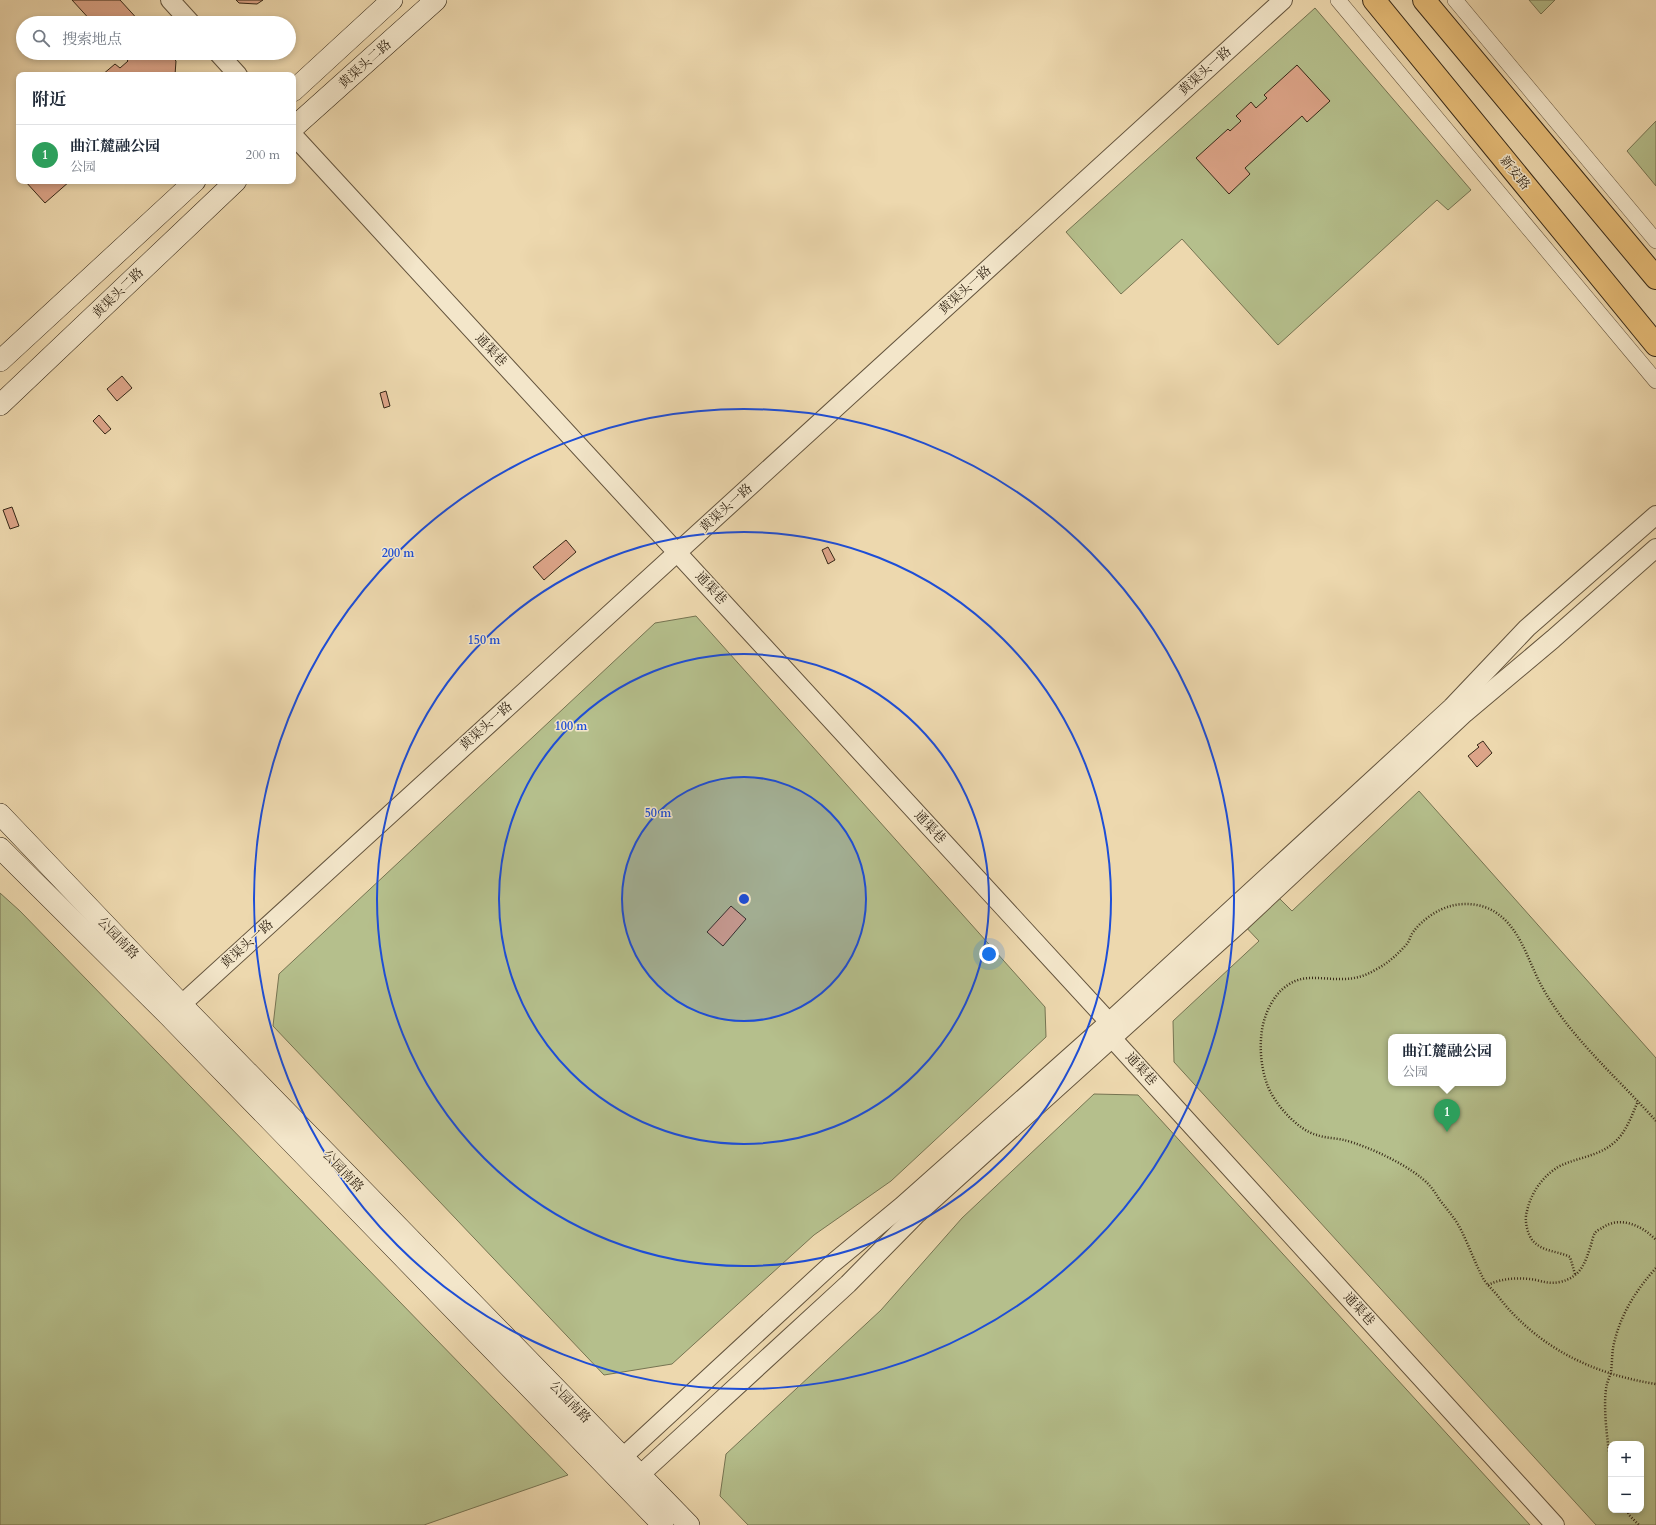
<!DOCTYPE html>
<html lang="zh">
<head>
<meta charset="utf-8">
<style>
  :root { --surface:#fff; --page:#f6f6f7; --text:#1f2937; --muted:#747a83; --line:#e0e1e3; --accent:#1a73e8 }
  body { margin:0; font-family:Cardo,"Noto Serif SC",serif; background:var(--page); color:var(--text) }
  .controls { position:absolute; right:12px; bottom:12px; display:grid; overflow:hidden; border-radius:8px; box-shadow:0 2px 6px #0003 }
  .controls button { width:36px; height:36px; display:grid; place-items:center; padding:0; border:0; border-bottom:1px solid var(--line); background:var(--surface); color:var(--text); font:20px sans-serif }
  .you { position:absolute; left:989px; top:954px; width:14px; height:14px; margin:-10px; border:3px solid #fff; border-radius:50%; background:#1a73e8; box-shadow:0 0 0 6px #1a73e833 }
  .badge { display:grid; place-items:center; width:26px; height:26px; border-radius:50%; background:var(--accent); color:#fff; font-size:13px; font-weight:700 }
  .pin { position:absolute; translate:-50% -33px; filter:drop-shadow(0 1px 2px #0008) }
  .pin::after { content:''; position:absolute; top:21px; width:14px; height:12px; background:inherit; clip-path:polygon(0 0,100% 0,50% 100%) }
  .popup { position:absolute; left:1388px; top:1034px; width:118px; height:52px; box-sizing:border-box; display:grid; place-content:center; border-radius:8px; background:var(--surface); filter:drop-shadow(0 1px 3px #0005); font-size:13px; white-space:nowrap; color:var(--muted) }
  .popup b { font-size:15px; color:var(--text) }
  .popup::after { content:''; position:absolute; left:50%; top:100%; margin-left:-8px; border:8px solid transparent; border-top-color:var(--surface) }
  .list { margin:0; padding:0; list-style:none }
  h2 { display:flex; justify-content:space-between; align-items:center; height:52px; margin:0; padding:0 16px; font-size:17px }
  h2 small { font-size:13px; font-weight:400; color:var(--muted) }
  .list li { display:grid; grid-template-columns:26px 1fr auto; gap:12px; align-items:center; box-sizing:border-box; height:60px; padding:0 16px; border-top:1px solid var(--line) }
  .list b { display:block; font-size:15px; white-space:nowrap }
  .list p { margin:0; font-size:13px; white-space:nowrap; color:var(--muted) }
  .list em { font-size:13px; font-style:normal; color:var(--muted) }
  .icon { flex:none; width:22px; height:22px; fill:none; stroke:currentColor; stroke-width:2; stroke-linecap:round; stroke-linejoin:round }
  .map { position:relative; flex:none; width:1656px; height:1525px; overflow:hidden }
  .search { position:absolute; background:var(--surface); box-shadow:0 2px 6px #0003; left:16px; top:16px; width:280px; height:44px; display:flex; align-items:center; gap:10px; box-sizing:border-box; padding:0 14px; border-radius:22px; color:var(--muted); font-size:15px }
  .panel { position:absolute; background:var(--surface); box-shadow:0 2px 6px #0003; left:16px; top:72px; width:280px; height:112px; border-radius:8px }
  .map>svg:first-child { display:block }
  .green { fill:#b5bf8c; stroke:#767452; fill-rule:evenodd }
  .building { fill:#dca488; stroke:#362817 }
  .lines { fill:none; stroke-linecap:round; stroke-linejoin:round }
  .minor-casing { stroke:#64543d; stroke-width:16 }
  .tertiary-casing { stroke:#64543d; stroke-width:20 }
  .secondary-casing { stroke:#362817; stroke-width:22 }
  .primary-casing { stroke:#362817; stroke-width:24 }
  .path { stroke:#362817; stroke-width:2.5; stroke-dasharray:1 2; stroke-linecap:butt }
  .minor { stroke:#f3e6ca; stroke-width:15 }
  .tertiary { stroke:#f3e6ca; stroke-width:18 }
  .secondary { stroke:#f3e6ca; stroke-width:21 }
  .primary { stroke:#e6bc77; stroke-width:22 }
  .ring { fill:none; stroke:#1d4ed8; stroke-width:2 }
  .labels { text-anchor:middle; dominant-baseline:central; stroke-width:3; stroke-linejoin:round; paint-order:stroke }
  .street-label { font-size:13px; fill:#362817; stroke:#f3e6ca }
  .centre { fill:#1d4ed8; stroke:#f3e6ca; stroke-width:2 }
  .ring-label { font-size:12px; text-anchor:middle; font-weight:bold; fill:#1d4ed8; stroke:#f3e6ca; stroke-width:3; stroke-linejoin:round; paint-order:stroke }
</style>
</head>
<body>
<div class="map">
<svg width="1656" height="1525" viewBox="0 0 1656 1525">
  <rect width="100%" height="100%" fill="#edd8ae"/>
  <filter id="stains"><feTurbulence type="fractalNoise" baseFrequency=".005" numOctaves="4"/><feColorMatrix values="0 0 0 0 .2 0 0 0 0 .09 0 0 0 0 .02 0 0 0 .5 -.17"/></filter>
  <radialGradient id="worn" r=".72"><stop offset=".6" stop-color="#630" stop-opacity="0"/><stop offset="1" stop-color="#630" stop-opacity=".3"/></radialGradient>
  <g class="green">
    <polygon points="1529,0 1555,0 1541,14"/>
    <polygon points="1315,8 1471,190 1448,210 1437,200 1278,345 1182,239 1121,294 1066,232"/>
    <polygon points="1656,121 1656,186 1627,151"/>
    <polygon points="696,616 1045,1007 1046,1037 891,1181 814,1235 672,1364 604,1375 273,1026 279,974 655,623"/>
    <path d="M1419,791L1656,1058V1525H1596L1174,1062L1173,1021L1259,941L1241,922L1273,892L1292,911ZM1391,1037H1503V1083H1391ZM1611,1444H1641V1510H1611Z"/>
    <polygon points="0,893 20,911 568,1475 424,1525 0,1525"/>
    <polygon points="1094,1094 1138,1095 1530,1525 748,1525 720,1496 726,1454 881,1310 962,1218"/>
  </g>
  <g class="building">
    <polygon points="72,0 120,0 141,23 93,23"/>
    <polygon points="236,0 263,0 257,4 239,3"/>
    <polygon points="121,53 169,53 176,61 175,75 102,75 115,64 120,68 128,61"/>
    <polygon points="1297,65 1330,101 1307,122 1302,116 1245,168 1250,174 1229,194 1196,158 1228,129 1230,131 1241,121 1236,116 1251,102 1256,108 1267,98 1264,95"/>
    <polygon points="25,181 70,181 45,203"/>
    <polygon points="122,376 132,388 117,401 107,389"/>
    <polygon points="386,391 390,406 384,408 380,393"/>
    <polygon points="99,415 111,429 105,434 93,421"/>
    <polygon points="12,507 19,526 10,529 3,510"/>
    <polygon points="566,540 576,552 544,580 533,567"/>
    <polygon points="828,547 835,560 828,564 822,550"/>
    <polygon points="1483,741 1492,753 1477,767 1468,756 1479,747 1477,745"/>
    <polygon points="731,906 746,919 723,946 707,932"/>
  </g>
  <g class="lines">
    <defs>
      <g id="minor">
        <polyline points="1338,0 1656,381"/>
        <polyline points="1455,0 1656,241"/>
      </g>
      <g id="tertiary">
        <polyline points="170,0 191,23"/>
        <polyline points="218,53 238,75"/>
        <polyline points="293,135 1109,1022 1111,1037 1555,1525"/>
        <polyline points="171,1014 1283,0"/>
        <polyline points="612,1467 833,1263 902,1206 1109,1022 1452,707 1527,628 1656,515"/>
        <polyline points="630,1484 848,1284 917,1214 1241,922 1465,713 1553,639 1656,548"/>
      </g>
      <g id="secondary">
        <polyline points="293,91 392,0"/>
        <polyline points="293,128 436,0"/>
        <polyline points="0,361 195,181"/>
        <polyline points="0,405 236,181"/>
        <polyline points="0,814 181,1004 689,1525"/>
        <polyline points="0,848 169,1016 663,1525"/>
      </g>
      <g id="primary">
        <polyline points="1374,0 1656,345"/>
        <polyline points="1424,0 1656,278"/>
      </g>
    </defs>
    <use href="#minor" class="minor-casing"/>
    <use href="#tertiary" class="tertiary-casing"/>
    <use href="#secondary" class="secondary-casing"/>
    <use href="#primary" class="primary-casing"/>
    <g class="path">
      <path d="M1656,1121C1617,1077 1567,1035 1540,983C1527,958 1520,928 1495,912C1483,904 1465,902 1451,906C1438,909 1422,920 1414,931C1410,935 1410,941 1406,945C1397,955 1387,964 1375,970C1365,976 1355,979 1343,979C1324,980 1305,973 1288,985C1271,996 1262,1019 1261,1039C1260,1054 1262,1070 1267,1084C1273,1102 1297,1130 1317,1135C1325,1138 1335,1138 1344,1140C1368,1146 1413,1167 1429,1185C1433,1189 1436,1194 1439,1199C1446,1208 1453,1216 1459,1226C1468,1243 1474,1261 1483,1278C1486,1284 1492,1289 1497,1295C1537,1347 1592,1374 1656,1384"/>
      <path d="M1575,1274L1570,1257C1558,1251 1544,1252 1534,1242C1527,1235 1524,1219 1527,1211C1531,1193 1542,1177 1558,1167C1577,1157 1599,1157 1616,1141C1627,1130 1632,1115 1638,1101"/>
      <path d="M1488,1285C1502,1278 1520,1277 1536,1280C1544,1282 1551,1284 1560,1282C1581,1277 1585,1263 1591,1245C1592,1241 1593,1236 1595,1233C1596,1231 1600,1229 1602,1228C1620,1215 1643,1226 1656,1240"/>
      <path d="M1611,1466C1608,1446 1602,1403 1607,1384C1608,1380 1610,1376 1611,1372C1612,1364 1612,1356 1613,1348C1619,1317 1635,1291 1656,1268"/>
      <polyline points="1627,1510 1629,1515 1639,1525"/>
    </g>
    <use href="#minor" class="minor"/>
    <use href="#tertiary" class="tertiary"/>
    <use href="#secondary" class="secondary"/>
    <use href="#primary" class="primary"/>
  </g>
  <circle cx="744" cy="899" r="122" fill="#1d4ed8" fill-opacity=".12"/>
  <g class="ring">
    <circle cx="744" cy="899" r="122"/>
    <circle cx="744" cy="899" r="245"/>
    <circle cx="744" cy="899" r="367"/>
    <circle cx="744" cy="899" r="490"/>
  </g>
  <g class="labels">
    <g class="street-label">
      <text transform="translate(365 64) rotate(-42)">黄渠头二路</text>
      <text transform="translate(1205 71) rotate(-42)">黄渠头一路</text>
      <text transform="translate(1515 173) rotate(51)">新安路</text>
      <text transform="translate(965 290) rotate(-42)">黄渠头一路</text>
      <text transform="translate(118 293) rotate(-44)">黄渠头二路</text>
      <text transform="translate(491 350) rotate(47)">通渠巷</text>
      <text transform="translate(726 508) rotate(-42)">黄渠头一路</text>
      <text transform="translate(711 588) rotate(47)">通渠巷</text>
      <text transform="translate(486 726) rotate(-42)">黄渠头一路</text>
      <text transform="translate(930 827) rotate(47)">通渠巷</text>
      <text transform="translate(118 938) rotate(46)">公园南路</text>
      <text transform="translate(247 944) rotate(-42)">黄渠头一路</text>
      <text transform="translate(1141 1069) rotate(48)">通渠巷</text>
      <text transform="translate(343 1171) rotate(46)">公园南路</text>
      <text transform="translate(1359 1309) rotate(48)">通渠巷</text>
      <text transform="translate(570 1402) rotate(46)">公园南路</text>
    </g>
  </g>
  <circle cx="744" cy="899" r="6" class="centre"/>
  <g class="ring-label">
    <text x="398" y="557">200 m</text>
    <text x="484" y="644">150 m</text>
    <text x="571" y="730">100 m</text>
    <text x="658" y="817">50 m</text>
  </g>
  <rect width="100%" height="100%" filter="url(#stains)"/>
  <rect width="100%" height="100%" fill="url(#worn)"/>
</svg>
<div class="controls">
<button>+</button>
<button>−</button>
</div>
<div class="you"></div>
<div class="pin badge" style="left:1447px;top:1132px;background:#2e9e5b">1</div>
<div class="popup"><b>曲江麓融公园</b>公园</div>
<div class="search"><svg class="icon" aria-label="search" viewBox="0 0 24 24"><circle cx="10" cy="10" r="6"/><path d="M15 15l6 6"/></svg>搜索地点</div>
<section class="panel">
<h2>附近<small></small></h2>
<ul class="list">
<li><span class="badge" style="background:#2e9e5b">1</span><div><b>曲江麓融公园</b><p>公园</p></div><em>200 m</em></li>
</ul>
</section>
</div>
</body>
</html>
